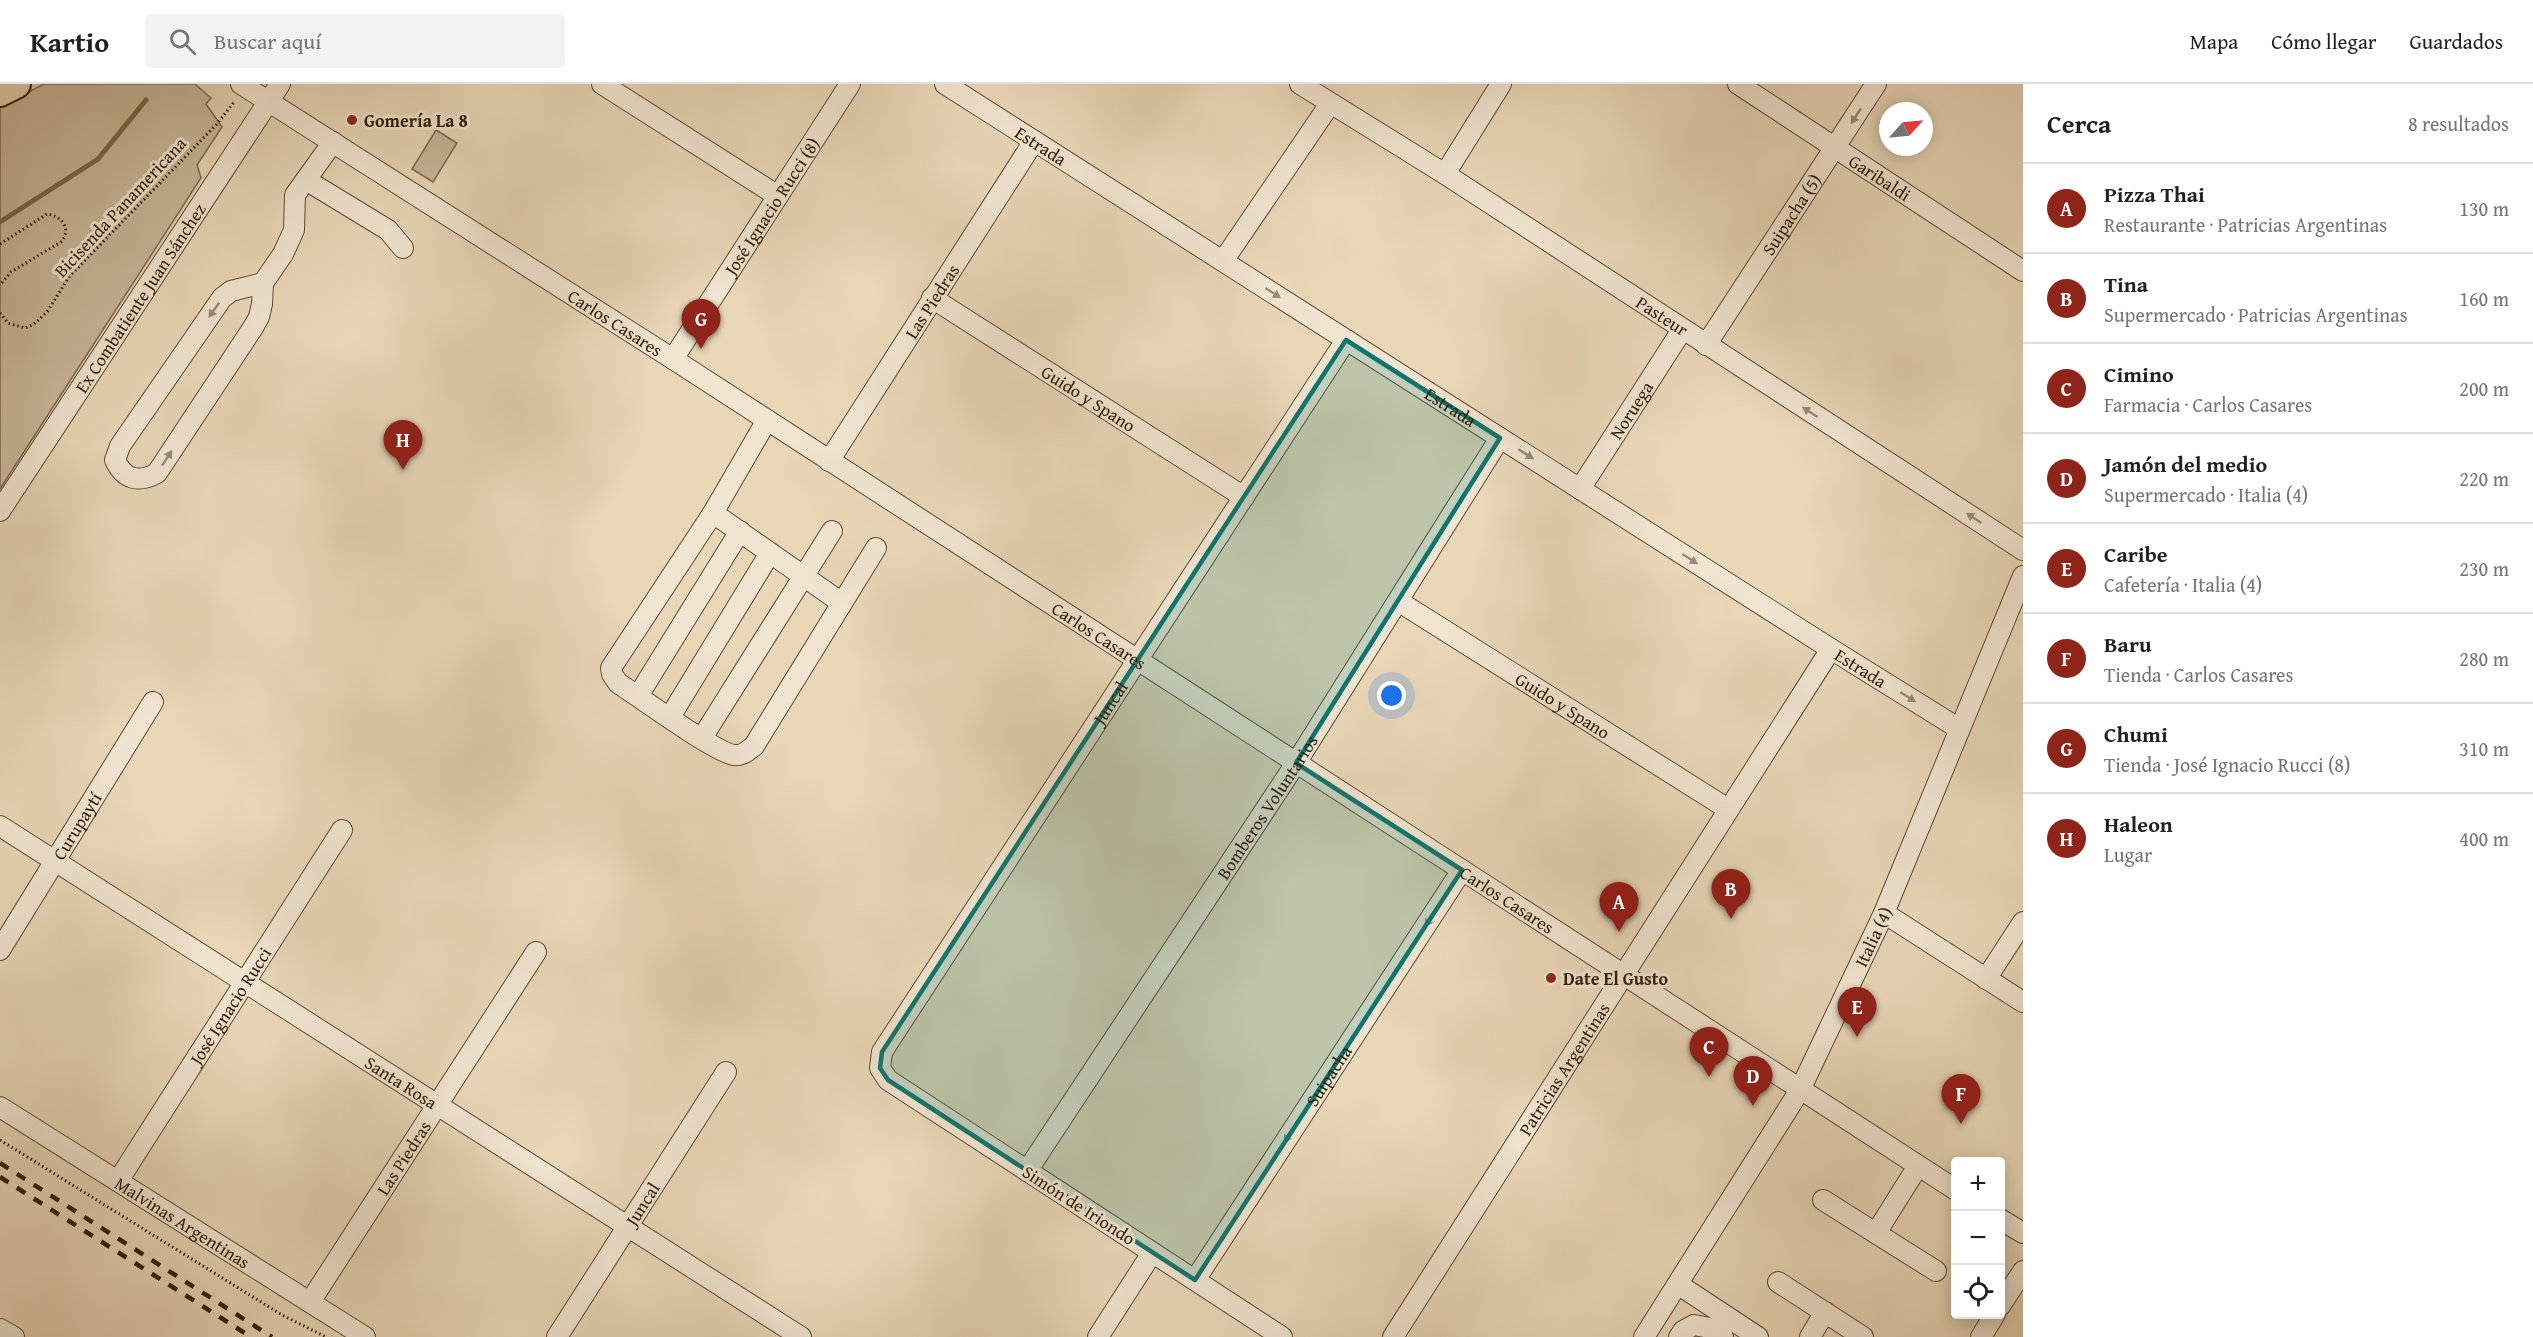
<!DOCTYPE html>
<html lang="es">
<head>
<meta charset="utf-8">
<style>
  :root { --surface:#fff; --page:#f2f2f2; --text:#202124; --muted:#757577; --line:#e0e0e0; --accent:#8f2418 }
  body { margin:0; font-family:"Gentium Book Plus",serif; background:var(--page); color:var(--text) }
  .controls { position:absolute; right:18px; bottom:18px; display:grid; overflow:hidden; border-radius:6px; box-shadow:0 3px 15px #0003 }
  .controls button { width:54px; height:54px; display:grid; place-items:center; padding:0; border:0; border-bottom:2px solid var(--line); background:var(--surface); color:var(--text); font:30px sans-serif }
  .compass { position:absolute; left:1879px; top:18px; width:54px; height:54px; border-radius:50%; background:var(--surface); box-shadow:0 3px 15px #0003; rotate:63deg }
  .you { position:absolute; left:1392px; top:612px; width:21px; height:21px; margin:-15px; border:4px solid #fff; border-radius:50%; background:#1a73e8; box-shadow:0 0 0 9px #1a73e833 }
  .badge { display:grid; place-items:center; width:39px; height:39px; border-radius:50%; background:var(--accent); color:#fff; font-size:20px; font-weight:700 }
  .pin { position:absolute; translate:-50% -50px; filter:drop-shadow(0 2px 3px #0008) }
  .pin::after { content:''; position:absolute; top:32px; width:21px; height:18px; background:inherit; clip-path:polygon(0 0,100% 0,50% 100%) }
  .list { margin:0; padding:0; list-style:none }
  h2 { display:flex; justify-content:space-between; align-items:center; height:78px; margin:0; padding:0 24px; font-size:26px }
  h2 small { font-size:20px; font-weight:400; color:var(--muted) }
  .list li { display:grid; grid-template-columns:39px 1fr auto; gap:18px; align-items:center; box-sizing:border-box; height:90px; padding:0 24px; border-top:2px solid var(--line) }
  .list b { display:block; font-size:22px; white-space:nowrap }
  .list p { margin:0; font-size:20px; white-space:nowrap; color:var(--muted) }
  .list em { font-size:20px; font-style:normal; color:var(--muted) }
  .icon { flex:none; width:33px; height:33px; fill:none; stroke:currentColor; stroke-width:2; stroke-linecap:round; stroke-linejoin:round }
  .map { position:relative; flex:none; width:2023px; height:1253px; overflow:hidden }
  header { display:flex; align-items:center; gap:36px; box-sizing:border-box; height:84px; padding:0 30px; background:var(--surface); border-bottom:2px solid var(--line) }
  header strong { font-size:28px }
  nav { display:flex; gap:33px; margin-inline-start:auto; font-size:21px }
  .search { width:420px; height:54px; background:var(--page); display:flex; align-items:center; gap:15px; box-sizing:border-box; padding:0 21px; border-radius:6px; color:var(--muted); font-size:22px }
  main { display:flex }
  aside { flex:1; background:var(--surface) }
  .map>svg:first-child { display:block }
  .green { fill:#c9b79a; stroke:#7c6a50; stroke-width:1.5 }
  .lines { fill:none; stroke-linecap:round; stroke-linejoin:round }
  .stream { stroke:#78664c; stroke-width:5 }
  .minor-casing { stroke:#5d4b32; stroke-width:22 }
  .highway-casing { stroke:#2e1c05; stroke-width:32 }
  .path { stroke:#2e1c05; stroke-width:3; stroke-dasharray:1.5 3; stroke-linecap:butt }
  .minor { stroke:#f1e5d1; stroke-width:20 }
  .highway { stroke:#e9d7b8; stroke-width:28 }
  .rail { stroke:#2e1c05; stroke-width:4.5; stroke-dasharray:10 10; stroke-linecap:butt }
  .oneway { fill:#998b75 }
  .marked { fill:#0f766e; fill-opacity:0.2; stroke:#0f766e; stroke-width:4.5; stroke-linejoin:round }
  .poi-dot { fill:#8f2418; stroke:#f1e5d1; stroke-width:2 }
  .labels { text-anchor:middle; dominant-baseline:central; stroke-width:6; stroke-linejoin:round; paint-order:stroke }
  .poi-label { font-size:18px; font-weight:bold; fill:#2e1c05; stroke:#f1e5d1; text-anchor:start }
  .street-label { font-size:18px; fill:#2e1c05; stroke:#f1e5d1 }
</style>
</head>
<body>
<header>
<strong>Kartio</strong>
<div class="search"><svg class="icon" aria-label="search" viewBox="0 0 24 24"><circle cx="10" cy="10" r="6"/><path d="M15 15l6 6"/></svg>Buscar aquí</div>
<nav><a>Mapa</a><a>Cómo llegar</a><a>Guardados</a></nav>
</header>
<main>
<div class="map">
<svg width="2023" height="1253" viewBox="0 0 2023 1253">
  <rect width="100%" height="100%" fill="#e9d7b8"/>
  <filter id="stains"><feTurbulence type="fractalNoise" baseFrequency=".00333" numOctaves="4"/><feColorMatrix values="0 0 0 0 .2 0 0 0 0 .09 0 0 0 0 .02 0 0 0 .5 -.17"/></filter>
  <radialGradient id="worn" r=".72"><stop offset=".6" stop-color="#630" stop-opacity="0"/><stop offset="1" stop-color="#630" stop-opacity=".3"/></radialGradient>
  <g class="green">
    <polygon points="44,0 195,0 211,14 206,20 222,43 197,81 201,94 0,405 0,23"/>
    <polygon points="436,46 457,59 433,98 412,85"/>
  </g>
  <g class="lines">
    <polyline class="stream" points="0,138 98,75 146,16"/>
    <defs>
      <g id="minor">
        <path id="s1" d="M241,0L673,275L1956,1106"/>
        <polyline points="602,0 778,112"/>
        <path id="s2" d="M945,0L1831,565L1958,644"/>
        <path id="s3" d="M1300,0L1445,90L2023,466"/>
        <path id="s4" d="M1738,0L2023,187"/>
        <polyline points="1445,90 1501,0"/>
        <polyline points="306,96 388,146 403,164"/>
        <polyline points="1223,177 1330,20"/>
        <path d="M263,199L231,207L222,214L120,362L115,376C124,396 139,399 157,389L254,242L259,233L262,220L263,199L283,170L294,146L295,111L333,58"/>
        <path id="s5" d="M932,214L1244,413"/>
        <path id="s6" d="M1706,261L1876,0"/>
        <path id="s7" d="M673,275L850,0"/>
        <path d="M767,336L713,429L611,584L612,590L618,599C638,612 716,669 734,671C743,672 747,667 754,662L876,464"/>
        <path id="s8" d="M829,377L1034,57"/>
        <path id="s9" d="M1580,405L1682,246"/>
        <path id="s10" d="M0,427L280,0"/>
        <polyline points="713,429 842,519"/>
        <path id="s11" d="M1398,517L1728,725"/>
        <polyline points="638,612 740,447"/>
        <polyline points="670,633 770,469"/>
        <polyline points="702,654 832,447"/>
        <path id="s12" d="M0,742L801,1253"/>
        <polyline points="1884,829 2023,918"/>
        <path id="s13" d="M0,866L153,618"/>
        <polyline points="1986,895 2023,838"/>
        <path id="s14" d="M0,1023L365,1253"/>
        <path id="s15" d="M1027,1087L1296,679L1500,354"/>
        <path id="s16" d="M118,1097L342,746"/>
        <polyline points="1823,1116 1936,1187"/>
        <polyline points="2000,1135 2023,1149"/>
        <polyline points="1876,1149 1918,1082"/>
        <path id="s17" d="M1195,1196L1462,786"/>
        <polyline points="1778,1198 1863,1253"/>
        <polyline points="1679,1201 1758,1253"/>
        <path id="s18" d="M310,1218L536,868"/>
        <polyline points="2000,1222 2023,1187"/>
        <polyline points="0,1245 14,1253"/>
        <path id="s19" d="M557,1253L726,988"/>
        <polyline points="1098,1253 1152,1169"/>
        <path id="s20" d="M1282,1253L888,996L880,984L882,968L1346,256"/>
        <path id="s21" d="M1393,1253L1831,565"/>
        <path id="s22" d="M1644,1253L1800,1006L1884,829L2023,492"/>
        <polyline points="1679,1253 1683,1247 1694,1241 1710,1244 1723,1253"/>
        <polyline points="1810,1253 1825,1228"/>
        <polyline points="1981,1253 1995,1230"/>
      </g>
      <polyline id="highway" points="0,8 16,0"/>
    </defs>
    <use href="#minor" class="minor-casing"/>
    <use href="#highway" class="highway-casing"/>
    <g class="path">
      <path d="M0,160L47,130C62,132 72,145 61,158L11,188L0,201"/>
      <polyline points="0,229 8,239 25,244 34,240 47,228 69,193 216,41 235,17"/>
      <polyline points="0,1056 282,1231 326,1253"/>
    </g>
    <use href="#minor" class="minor"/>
    <use href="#highway" class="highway"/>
    <g class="rail">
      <polyline points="0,1079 272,1253"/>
      <polyline points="0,1093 251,1253"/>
    </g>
  </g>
  <defs><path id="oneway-solid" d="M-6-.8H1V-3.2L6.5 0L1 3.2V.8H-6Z" transform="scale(1.5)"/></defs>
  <g class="oneway">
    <use href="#oneway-solid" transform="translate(1856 32) rotate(123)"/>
    <use href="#oneway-solid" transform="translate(1273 209) rotate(33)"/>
    <use href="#oneway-solid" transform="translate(214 226) rotate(125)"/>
    <use href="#oneway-solid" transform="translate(1810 328) rotate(-147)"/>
    <use href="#oneway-solid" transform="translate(1526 370) rotate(32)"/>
    <use href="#oneway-solid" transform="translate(167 374) rotate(-57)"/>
    <use href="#oneway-solid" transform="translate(1974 434) rotate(-147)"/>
    <use href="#oneway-solid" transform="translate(1690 475) rotate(33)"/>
    <use href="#oneway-solid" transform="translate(1908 613) rotate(32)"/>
    <use href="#oneway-solid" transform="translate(1430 835) rotate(123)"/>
    <use href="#oneway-solid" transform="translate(1289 1051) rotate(123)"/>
  </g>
  <path class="marked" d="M1346,256L1500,354L1296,679L1462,786L1195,1196L888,996L880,984L882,968Z"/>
  <g class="poi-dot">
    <circle cx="352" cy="36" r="6"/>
    <circle cx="1551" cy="894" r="6"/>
  </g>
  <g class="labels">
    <g class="poi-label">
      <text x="364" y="36">Gomería La 8</text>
      <text x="1563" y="894">Date El Gusto</text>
    </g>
    <g class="street-label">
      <text stroke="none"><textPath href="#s2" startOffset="114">Estrada</textPath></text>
      <text stroke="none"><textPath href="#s4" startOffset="170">Garibaldi</textPath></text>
      <text transform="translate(120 123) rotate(-47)">Bicisenda Panamericana</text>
      <text stroke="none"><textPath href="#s7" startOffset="182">José Ignacio Rucci (8)</textPath></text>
      <text stroke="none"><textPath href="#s6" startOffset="156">Suipacha (5)</textPath></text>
      <text stroke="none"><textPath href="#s10" startOffset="255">Ex Combatiente Juan Sánchez</textPath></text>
      <text stroke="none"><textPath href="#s8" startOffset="190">Las Piedras</textPath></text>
      <text stroke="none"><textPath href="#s3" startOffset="430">Pasteur</textPath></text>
      <text stroke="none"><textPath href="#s1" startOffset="444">Carlos Casares</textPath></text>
      <text stroke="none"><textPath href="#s5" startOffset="186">Guido y Spano</textPath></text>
      <text stroke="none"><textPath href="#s2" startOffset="600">Estrada</textPath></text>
      <text stroke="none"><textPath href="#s9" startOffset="94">Noruega</textPath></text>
      <text stroke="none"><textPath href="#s1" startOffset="1020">Carlos Casares</textPath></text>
      <text stroke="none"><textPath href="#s2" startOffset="1086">Estrada</textPath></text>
      <text stroke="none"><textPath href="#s20" startOffset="918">Juncal</textPath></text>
      <text stroke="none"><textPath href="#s11" startOffset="195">Guido y Spano</textPath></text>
      <text stroke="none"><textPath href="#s15" startOffset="436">Bomberos Voluntarios</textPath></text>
      <text stroke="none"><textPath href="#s13" startOffset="146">Curupaytí</textPath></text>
      <text stroke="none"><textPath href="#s1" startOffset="1506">Carlos Casares</textPath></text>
      <text stroke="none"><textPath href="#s22" startOffset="462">Italia (4)</textPath></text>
      <text stroke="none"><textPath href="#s16" startOffset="208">José Ignacio Rucci</textPath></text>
      <text stroke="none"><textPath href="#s21" startOffset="318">Patricias Argentinas</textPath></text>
      <text stroke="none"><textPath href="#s17" startOffset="244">Suipacha</textPath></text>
      <text stroke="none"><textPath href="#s12" startOffset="476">Santa Rosa</textPath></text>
      <text stroke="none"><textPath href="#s18" startOffset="172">Las Piedras</textPath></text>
      <text stroke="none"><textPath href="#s19" startOffset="158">Juncal</textPath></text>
      <text transform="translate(1079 1121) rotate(33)">Simón de Iriondo</text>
      <text stroke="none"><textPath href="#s14" startOffset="216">Malvinas Argentinas</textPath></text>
    </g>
  </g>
  <rect width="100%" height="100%" filter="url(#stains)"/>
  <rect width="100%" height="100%" fill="url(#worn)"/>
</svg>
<div class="controls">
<button>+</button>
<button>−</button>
<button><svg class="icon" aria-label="locate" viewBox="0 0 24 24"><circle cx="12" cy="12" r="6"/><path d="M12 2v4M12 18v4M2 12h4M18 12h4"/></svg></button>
</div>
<svg class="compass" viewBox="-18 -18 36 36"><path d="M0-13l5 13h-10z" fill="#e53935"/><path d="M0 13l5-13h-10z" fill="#757577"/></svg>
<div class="you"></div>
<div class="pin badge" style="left:1619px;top:848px">A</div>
<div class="pin badge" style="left:1731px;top:835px">B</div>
<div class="pin badge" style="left:1709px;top:993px">C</div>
<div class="pin badge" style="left:1753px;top:1022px">D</div>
<div class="pin badge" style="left:1857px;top:953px">E</div>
<div class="pin badge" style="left:1961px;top:1040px">F</div>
<div class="pin badge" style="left:701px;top:265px">G</div>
<div class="pin badge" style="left:403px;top:386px">H</div>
</div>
<aside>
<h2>Cerca<small>8 resultados</small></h2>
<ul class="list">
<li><span class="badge">A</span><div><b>Pizza Thai</b><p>Restaurante · Patricias Argentinas</p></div><em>130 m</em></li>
<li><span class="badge">B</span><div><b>Tina</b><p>Supermercado · Patricias Argentinas</p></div><em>160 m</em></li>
<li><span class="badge">C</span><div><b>Cimino</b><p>Farmacia · Carlos Casares</p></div><em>200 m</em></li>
<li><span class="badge">D</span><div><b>Jamón del medio</b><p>Supermercado · Italia (4)</p></div><em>220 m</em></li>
<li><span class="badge">E</span><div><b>Caribe</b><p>Cafetería · Italia (4)</p></div><em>230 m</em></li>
<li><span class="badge">F</span><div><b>Baru</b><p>Tienda · Carlos Casares</p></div><em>280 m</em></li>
<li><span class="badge">G</span><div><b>Chumi</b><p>Tienda · José Ignacio Rucci (8)</p></div><em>310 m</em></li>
<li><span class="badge">H</span><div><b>Haleon</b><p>Lugar</p></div><em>400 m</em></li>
</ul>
</aside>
</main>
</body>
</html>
